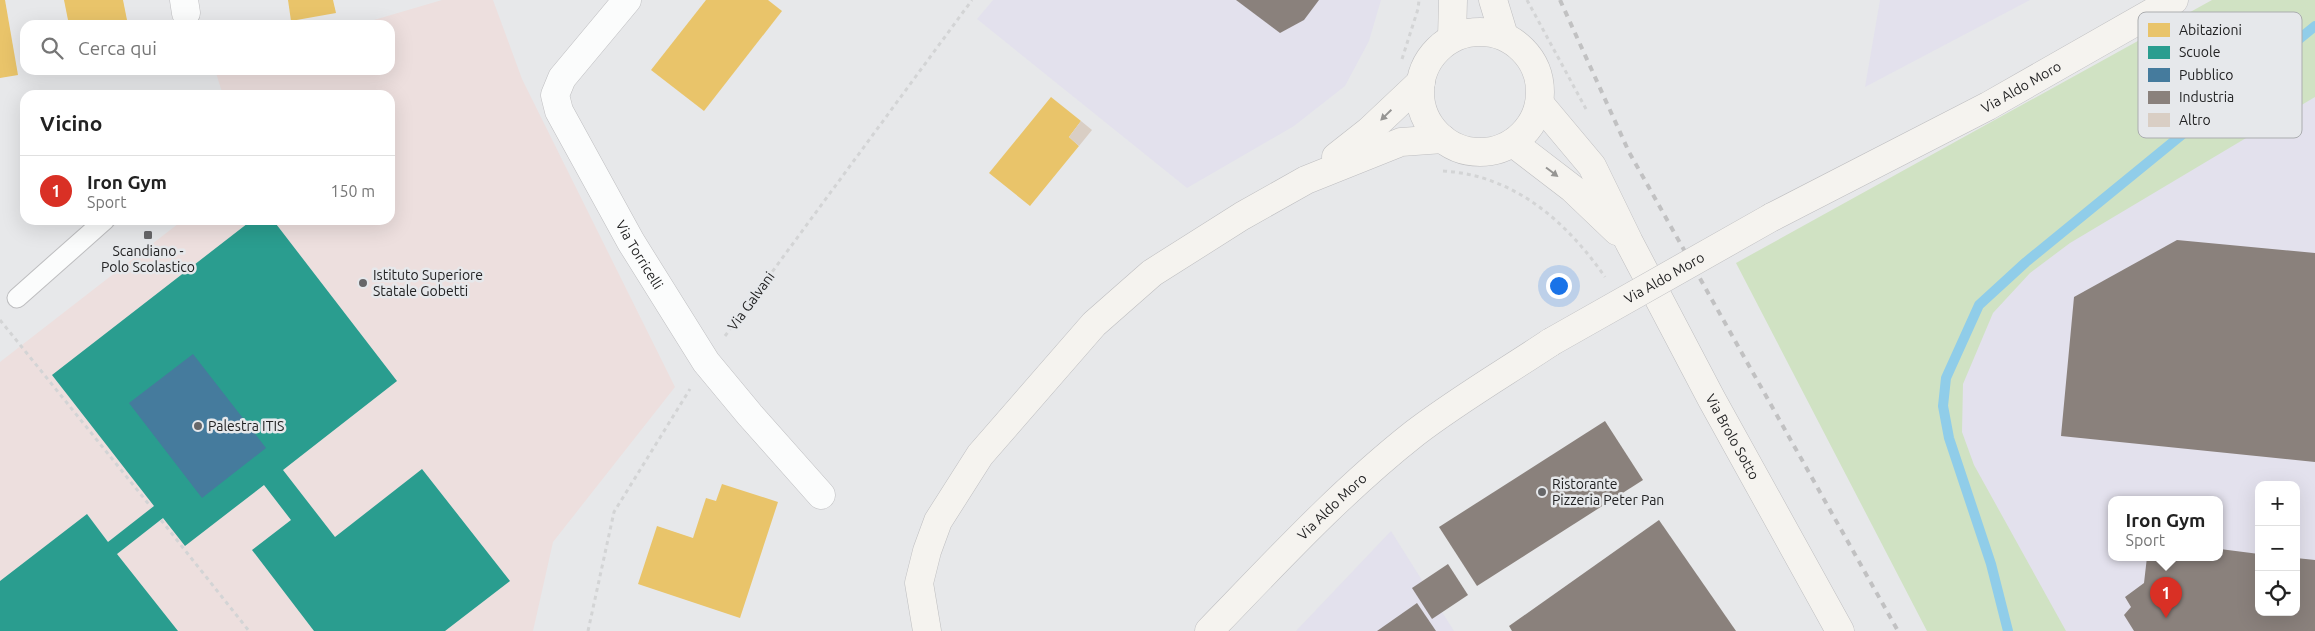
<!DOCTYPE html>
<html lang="it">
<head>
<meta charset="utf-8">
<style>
  :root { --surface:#fff; --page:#f2f2f2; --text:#222; --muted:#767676; --line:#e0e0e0; --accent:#d93025 }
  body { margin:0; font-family:Ubuntu,sans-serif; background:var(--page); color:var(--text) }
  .controls { position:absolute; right:15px; bottom:15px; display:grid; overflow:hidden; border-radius:10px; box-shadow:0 5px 20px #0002 }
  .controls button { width:45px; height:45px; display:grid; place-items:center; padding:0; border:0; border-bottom:1px solid var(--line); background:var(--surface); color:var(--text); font:25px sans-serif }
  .you { position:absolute; left:1558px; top:285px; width:18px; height:18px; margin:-12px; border:4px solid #fff; border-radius:50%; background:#1a73e8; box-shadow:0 0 0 8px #1a73e833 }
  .badge { display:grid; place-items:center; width:32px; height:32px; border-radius:50%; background:var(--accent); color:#fff; font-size:16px; font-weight:700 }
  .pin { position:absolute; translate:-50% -41px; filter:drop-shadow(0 1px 2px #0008) }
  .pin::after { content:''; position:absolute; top:26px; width:18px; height:15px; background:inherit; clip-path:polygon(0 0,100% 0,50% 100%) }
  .popup { position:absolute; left:2108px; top:496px; width:115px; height:65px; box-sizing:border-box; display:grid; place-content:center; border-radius:10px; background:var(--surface); filter:drop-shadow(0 1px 4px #0005); font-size:16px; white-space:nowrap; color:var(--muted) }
  .popup b { font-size:19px; color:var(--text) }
  .popup::after { content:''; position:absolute; left:50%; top:100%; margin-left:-10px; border:10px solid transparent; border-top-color:var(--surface) }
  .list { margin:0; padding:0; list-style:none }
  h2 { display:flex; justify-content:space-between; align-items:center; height:65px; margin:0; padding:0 20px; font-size:21px }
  h2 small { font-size:16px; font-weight:400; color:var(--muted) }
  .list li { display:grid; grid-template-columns:32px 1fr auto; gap:15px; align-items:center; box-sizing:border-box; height:70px; padding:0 20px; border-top:1px solid var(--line) }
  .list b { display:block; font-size:19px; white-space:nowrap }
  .list p { margin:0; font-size:16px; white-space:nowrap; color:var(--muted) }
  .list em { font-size:16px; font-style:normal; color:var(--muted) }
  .icon { flex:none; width:28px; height:28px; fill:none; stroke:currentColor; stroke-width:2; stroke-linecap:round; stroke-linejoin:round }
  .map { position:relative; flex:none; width:2315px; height:631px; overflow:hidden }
  .search { position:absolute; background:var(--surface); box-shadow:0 5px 20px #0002; left:20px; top:20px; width:375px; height:55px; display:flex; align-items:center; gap:12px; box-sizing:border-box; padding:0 18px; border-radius:15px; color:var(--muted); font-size:19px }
  .panel { position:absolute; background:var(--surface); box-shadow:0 5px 20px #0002; left:20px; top:90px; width:375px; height:135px; border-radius:15px }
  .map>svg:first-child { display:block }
  .industrial { fill:#e3e1ed; fill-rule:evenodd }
  .education { fill:#eddfde }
  .green { fill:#d0e2c3 }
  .homes { fill:#e9c46a }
  .schools { fill:#2a9d8f }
  .public { fill:#457b9d }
  .industry { fill:#8a817c }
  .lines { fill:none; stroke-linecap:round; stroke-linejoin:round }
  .stream { stroke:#90cde9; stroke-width:10 }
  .building { fill:#d9cec4 }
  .service-casing { stroke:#bebec0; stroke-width:21 }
  .minor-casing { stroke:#bebec0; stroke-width:29 }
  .secondary-casing { stroke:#bebec0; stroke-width:29 }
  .path { stroke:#d3d4d5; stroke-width:3; stroke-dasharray:4 4; stroke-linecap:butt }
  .service { stroke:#fbfcfc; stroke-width:19 }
  .minor { stroke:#fbfcfc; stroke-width:28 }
  .secondary { stroke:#f5f3ef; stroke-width:28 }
  .rail { stroke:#c1c1c2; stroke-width:4; stroke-dasharray:6 6; stroke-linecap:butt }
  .secondary-bridge-casing { stroke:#bebec0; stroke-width:29; stroke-linecap:butt }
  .secondary-bridge { stroke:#f5f3ef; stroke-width:28 }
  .oneway { fill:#969593 }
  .poi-dot { fill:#676769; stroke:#e6e8eb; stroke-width:2 }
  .labels { text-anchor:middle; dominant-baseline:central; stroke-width:5; stroke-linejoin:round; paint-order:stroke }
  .street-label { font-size:14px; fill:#222223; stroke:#e6e8eb }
  .poi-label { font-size:14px; fill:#222223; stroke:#e6e8eb; text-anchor:start }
  .key { fill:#e6e8eb; stroke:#abadaf; stroke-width:1 }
  .key-label { font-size:14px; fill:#222223 }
</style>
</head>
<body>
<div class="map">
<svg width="2315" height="631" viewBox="0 0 2315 631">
  <rect width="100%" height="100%" fill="#e7e8ea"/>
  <g class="industrial">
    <polygon points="993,0 1381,0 1369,41 1345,86 1294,126 1187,188 977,19"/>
    <polygon points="1880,0 2030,0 1865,87"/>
    <path d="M2315,14V631H1979L1802,319ZM2259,485H2296V612H2259ZM2112,499H2220V557H2112Z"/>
    <polygon points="1391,531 1454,631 1296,631"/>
  </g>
  <polygon class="education" points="442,0 493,0 522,79 675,387 553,542 533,631 0,631 0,362 183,220 390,220 390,95 223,95 215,70 390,70 390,25 357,25"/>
  <polygon class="green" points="2212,0 2315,0 2315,97 2070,243 2030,273 1993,313 1963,384 1962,432 1974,465 2066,631 1927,631 1736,263"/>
  <g class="homes">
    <polygon points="0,0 5,0 18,75 0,78"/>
    <polygon points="64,0 123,0 128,25 69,25"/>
    <polygon points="288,0 333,0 336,13 291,21"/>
    <polygon points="706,0 768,0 782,11 704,111 651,70"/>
    <polygon points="1051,97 1081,121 1069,137 1079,146 1030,206 989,173"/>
    <polygon points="722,484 778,502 740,618 638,584 657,526 693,538 706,498 716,501"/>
  </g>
  <polygon class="schools" points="252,220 273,220 397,381 283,470 335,537 422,469 510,581 445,631 314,631 252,550 291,520 264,485 185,546 163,518 117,554 178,631 0,631 0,581 87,514 108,542 154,506 52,375"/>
  <polygon class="public" points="193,354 266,448 202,498 129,403"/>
  <g class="industry">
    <polygon points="1236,0 1319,0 1304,20 1280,33"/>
    <polygon points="2177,240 2315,253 2315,462 2061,436 2074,297"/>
    <polygon points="1605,421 1643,480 1477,586 1439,527"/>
    <polygon points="1659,520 1736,631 1512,631 1509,626"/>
    <polygon points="2220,549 2259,554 2259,612 2296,612 2296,558 2315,560 2315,631 2134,631 2124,615 2131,607 2125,597 2144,583 2147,557 2220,557"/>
    <polygon points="1448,564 1468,595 1432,619 1412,588"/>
    <polygon points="1417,603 1436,631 1377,631"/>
  </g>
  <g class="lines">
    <polyline class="stream" points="2008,631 1991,564 1949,438 1943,406 1946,378 1979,305 2026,262 2315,26"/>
  </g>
  <polygon class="building" points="1081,121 1092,130 1079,146 1069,137"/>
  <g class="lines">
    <defs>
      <polyline id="service" points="17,298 105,220"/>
      <g id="minor">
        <polyline points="184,0 186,13"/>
        <path id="s1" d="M627,0L562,78L555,95L559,111L631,242L706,362L750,415L821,495"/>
      </g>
      <g id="secondary">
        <polyline points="1493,0 1504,36"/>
        <circle cx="1480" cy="92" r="60"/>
        <polyline points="1452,38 1453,0"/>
        <path id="s2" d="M1540,104L1592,166L1629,242L1711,398L1840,631"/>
        <polyline points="1513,143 1573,189 1617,231"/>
        <polyline points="1336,157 1369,131 1421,82"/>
        <path id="s3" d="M1772,217L1988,106L2174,0"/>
        <polyline points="927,631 919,583 927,551 938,521 980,455 1094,324 1152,273 1242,216 1306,180 1401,142 1443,139"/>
        <path id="s4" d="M1209,631C1275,563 1340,492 1415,433C1458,400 1506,372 1551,342"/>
      </g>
    </defs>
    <use href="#service" class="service-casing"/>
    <use href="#minor" class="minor-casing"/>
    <use href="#secondary" class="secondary-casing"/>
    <g class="path">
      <polyline points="1527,0 1586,109"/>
      <polyline points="1402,59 1418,9 1419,0"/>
      <path d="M1443,171C1514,175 1567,222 1605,277"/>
      <polyline points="0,320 151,507"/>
      <polyline points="725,336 972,0"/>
      <polyline points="161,520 249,631"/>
      <polyline points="588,631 614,512 690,389"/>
    </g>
    <use href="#service" class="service"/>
    <use href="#minor" class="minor"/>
    <use href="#secondary" class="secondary"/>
    <polyline class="rail" points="1560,0 1629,152 1898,631"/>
    <defs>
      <g id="secondary-bridge">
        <path id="s5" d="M1551,342L1772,217"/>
      </g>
    </defs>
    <use href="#secondary-bridge" class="secondary-bridge-casing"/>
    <use href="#secondary-bridge" class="secondary-bridge"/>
  </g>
  <defs><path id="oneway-solid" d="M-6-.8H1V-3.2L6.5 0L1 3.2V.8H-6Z" transform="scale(1.25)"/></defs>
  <g class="oneway">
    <use href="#oneway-solid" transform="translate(1386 115) rotate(136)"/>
    <use href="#oneway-solid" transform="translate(1552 172) rotate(37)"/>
  </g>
  <g class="poi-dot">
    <rect x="143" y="230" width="10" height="10" rx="2.5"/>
    <circle cx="363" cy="283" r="5"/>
    <circle cx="198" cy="426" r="5"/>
    <circle cx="1542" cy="492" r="5"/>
  </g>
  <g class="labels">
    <g class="street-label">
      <text stroke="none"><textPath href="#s3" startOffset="281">Via Aldo Moro</textPath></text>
      <text stroke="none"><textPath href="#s1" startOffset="301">Via Torricelli</textPath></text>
      <text stroke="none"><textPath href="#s5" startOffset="130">Via Aldo Moro</textPath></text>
      <text transform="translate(751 301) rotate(-54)">Via Galvani</text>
      <text stroke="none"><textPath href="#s2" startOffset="386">Via Brolo Sotto</textPath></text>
      <text stroke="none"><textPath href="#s4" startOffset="175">Via Aldo Moro</textPath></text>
    </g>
    <g class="poi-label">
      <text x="148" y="251" text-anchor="middle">Scandiano -<tspan x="148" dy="16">Polo Scolastico</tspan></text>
      <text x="373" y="275">Istituto Superiore<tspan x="373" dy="16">Statale Gobetti</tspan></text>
      <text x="208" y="426">Palestra ITIS</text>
      <text x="1552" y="484">Ristorante<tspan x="1552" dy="16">Pizzeria Peter Pan</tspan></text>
    </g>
  </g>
  <rect x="2138" y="12" width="164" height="126" rx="8" class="key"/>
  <rect x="2148" y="23" width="22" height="14" fill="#e9c46a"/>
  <rect x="2148" y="46" width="22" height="13" fill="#2a9d8f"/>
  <rect x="2148" y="68" width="22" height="14" fill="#457b9d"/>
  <rect x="2148" y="91" width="22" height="13" fill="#8a817c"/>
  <rect x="2148" y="113" width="22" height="14" fill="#d9cec4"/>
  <g class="key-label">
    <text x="2179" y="35">Abitazioni</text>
    <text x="2179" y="57">Scuole</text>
    <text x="2179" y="80">Pubblico</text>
    <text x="2179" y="102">Industria</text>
    <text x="2179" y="125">Altro</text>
  </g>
</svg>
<div class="controls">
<button>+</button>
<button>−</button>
<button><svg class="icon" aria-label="locate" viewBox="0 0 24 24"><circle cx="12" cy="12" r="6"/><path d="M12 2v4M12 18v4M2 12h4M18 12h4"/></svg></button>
</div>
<div class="you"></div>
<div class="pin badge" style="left:2166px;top:618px">1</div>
<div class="popup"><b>Iron Gym</b>Sport</div>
<div class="search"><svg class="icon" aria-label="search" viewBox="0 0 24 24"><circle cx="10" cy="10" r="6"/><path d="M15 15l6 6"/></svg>Cerca qui</div>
<section class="panel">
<h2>Vicino<small></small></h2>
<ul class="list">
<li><span class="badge">1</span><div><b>Iron Gym</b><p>Sport</p></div><em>150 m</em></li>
</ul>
</section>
</div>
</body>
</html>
